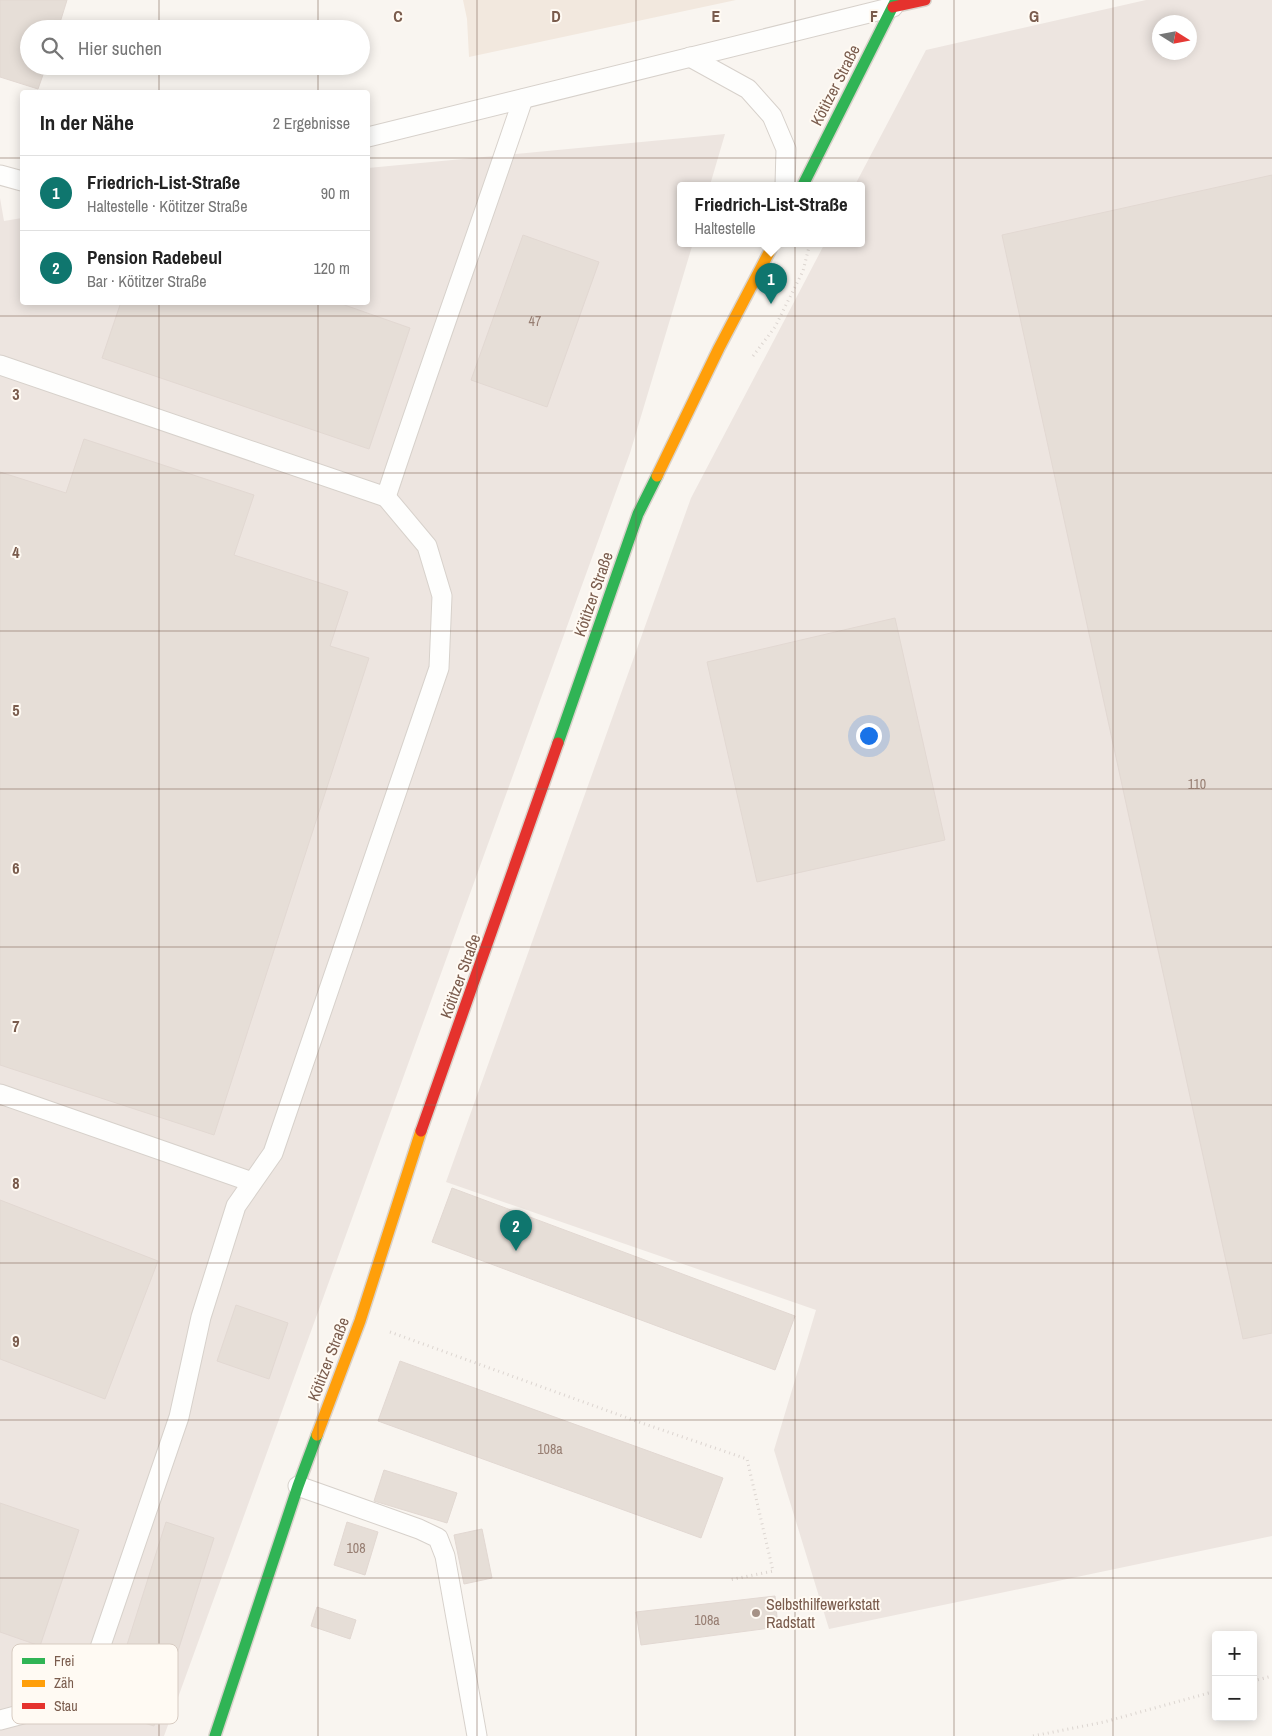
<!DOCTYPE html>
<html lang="de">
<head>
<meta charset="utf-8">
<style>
  :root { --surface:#fff; --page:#f6f6f6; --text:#222; --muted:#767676; --line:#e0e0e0; --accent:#0f766e }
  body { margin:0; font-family:"Archivo Narrow",sans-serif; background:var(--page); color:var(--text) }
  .controls { position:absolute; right:15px; bottom:15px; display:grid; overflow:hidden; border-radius:5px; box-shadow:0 2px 12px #0003 }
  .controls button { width:45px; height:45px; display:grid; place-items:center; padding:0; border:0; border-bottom:1px solid var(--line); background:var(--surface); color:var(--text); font:25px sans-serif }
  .compass { position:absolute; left:1152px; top:15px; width:45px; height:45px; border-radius:50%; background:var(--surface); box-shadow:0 2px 12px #0003; rotate:101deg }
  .you { position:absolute; left:868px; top:735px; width:18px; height:18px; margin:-12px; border:4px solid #fff; border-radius:50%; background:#1a73e8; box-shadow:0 0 0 8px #1a73e833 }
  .badge { display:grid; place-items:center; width:32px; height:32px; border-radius:50%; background:var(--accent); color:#fff; font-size:16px; font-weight:700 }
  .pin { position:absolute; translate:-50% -41px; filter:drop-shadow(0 1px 2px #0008) }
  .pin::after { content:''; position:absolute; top:26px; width:18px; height:15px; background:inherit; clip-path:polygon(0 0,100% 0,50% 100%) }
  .popup { position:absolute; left:677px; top:182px; width:188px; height:65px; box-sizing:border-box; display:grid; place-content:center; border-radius:5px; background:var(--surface); filter:drop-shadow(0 1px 4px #0005); font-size:16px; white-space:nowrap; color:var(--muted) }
  .popup b { font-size:19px; color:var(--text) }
  .popup::after { content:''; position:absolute; left:50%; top:100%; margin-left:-10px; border:10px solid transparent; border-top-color:var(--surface) }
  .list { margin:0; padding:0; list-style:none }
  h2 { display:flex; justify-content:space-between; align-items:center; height:65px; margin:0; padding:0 20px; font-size:21px }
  h2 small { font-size:16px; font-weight:400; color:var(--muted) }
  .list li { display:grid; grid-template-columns:32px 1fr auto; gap:15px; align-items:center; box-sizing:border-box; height:75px; padding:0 20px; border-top:1px solid var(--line) }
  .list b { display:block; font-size:19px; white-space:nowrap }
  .list p { margin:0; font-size:16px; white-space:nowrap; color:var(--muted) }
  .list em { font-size:16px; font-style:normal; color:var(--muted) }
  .icon { flex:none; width:28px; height:28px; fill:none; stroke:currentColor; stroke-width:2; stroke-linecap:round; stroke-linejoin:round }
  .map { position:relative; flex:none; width:1272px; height:1736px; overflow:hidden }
  .search { position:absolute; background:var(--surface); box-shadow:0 2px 12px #0003; left:20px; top:20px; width:350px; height:55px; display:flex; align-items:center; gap:12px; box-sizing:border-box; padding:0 18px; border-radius:28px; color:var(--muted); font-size:19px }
  .panel { position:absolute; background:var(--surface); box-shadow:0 2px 12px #0003; left:20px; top:90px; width:350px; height:215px; border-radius:5px }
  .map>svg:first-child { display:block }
  .residential { fill:#f2e8de }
  .industrial { fill:#ede5e0; fill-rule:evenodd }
  .building { fill:#e6ded7; stroke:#e2d8d2 }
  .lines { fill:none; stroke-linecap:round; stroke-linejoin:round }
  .lane-casing { stroke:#d7d1cb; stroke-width:21 }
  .fast-casing { stroke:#d9d2cb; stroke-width:14 }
  .slow-casing { stroke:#d9d2cb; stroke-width:14 }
  .jam-casing { stroke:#d9d2cb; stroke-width:14 }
  .path { stroke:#dcd5d0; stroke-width:3; stroke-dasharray:1 4; stroke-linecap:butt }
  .lane { stroke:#fefefd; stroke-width:19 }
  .fast { stroke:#30b455; stroke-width:11 }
  .slow { stroke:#ff9f0a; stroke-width:11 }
  .jam { stroke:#e5322d; stroke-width:11 }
  .grid { fill:none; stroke:#7a5c4d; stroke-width:1; stroke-opacity:0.55 }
  .poi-dot { fill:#a69286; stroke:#fffaf3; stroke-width:2 }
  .labels { text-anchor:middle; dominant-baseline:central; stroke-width:4; stroke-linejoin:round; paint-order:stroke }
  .number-label { font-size:14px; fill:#977e72 }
  .street-label { font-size:16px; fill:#7a5c4d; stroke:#fffaf3 }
  .poi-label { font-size:16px; fill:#7a5c4d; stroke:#fffaf3; text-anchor:start }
  .key { fill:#fffaf3; stroke:#d7cbc1; stroke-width:1 }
  .key-label { font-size:14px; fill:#7a5c4d }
  .grid-label { font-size:16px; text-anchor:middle; font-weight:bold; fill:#7a5c4d; stroke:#fffaf3; stroke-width:4; stroke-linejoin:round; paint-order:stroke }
</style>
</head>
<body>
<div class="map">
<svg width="1272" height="1736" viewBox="0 0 1272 1736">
  <rect width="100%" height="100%" fill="#f9f5f0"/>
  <polygon class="residential" points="463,0 736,0 469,57 467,19"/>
  <g class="industrial">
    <path d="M1146,0H1272V1536L829,1629L774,1450L816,1310L446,1182L691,498L825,243H861V185H855L926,50ZM1160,22H1190V52H1160Z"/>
    <polygon points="725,134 710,185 681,185 681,243 693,243 630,453 164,1736 0,1736 0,198 4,221 22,218 22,302 368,302 368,168"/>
  </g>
  <g class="building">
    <polygon points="0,0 67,0 58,29 29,29 29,66 46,66 38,89 0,77"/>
    <polygon points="1272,175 1272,1333 1243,1339 1002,235"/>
    <polygon points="523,235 599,262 547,407 471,380"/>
    <polygon points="121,302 336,302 410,328 369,449 102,358"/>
    <polygon points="84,439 254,495 234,555 348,592 330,646 369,658 214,1135 0,1065 0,472 66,493"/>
    <polygon points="895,618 945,840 757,882 707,662"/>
    <polygon points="452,1188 795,1316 775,1370 432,1242"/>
    <polygon points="0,1200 158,1261 105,1399 0,1359"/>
    <polygon points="236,1305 288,1323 269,1379 217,1361"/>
    <polygon points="400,1361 723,1478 701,1538 378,1421"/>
    <polygon points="384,1470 457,1493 447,1523 374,1501"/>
    <polygon points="0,1503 79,1530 40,1646 0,1632"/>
    <polygon points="166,1522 214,1538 154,1726 106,1711"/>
    <polygon points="347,1522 378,1532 365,1575 334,1565"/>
    <polygon points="482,1529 492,1578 464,1584 454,1535"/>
    <polygon points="775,1596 778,1627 641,1645 636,1612"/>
    <polygon points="317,1607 356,1620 350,1639 311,1626"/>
  </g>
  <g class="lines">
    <defs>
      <g id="lane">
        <polyline points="690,57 748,89 772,116 786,149 785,185"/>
        <polyline points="368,137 893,7"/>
        <polyline points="0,175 22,181"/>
        <path d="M0,365L386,497C430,364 478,232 523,99"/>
        <polyline points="0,1094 252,1182"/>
        <polyline points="298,1486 419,1529 438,1538 445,1556 477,1736"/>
        <polyline points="0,1720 49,1707 90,1677 179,1417 201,1317 236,1206 273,1153 439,668 442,596 427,546 386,497"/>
      </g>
      <g id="fast">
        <polyline points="803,185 896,0"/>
        <polyline points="558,743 638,514 657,476"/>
        <polyline points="215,1736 298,1486 317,1435"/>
      </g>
      <g id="slow">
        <polyline points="657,476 719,348 774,243"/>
        <polyline points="317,1435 360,1321 421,1131"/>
      </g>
      <g id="jam">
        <polyline points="893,7 925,0"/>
        <polyline points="421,1131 558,743"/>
      </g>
    </defs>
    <use href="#lane" class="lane-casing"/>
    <use href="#fast" class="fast-casing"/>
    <use href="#slow" class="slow-casing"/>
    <use href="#jam" class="jam-casing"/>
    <g class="path">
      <polyline points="753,356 775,327 803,271 810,243"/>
      <polyline points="390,1332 636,1421 747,1459 773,1571 729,1580"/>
      <polyline points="1253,1681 1272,1676"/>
      <polyline points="1033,1736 1104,1722 1216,1691"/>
    </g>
    <use href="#lane" class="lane"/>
    <use href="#fast" class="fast"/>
    <use href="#slow" class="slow"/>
    <use href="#jam" class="jam"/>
  </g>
  <path class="grid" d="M159,0V29M318,0V29M477,0V1736M636,0V1736M795,0V1736M954,0V1736M1113,0V1736M159,66V92M318,66V92M0,158H22M368,158H1272M159,302V1736M318,302V1736M0,316H1272M0,473H1272M0,631H1272M0,789H1272M0,947H1272M0,1105H1272M0,1263H1272M0,1420H1272M0,1578H1272"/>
  <circle class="poi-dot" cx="756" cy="1613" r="5"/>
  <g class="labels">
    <g class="number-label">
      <text x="535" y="321">47</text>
      <text x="1197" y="784">110</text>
      <text x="550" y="1449">108a</text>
      <text x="356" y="1548">108</text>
      <text x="707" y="1620">108a</text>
    </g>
    <g class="street-label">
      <text transform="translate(835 85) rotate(-63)">Kötitzer Straße</text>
      <text transform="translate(593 594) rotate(-71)">Kötitzer Straße</text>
      <text transform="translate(460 976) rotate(-70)">Kötitzer Straße</text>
      <text transform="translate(328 1359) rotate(-69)">Kötitzer Straße</text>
    </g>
    <g class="poi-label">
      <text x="766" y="1604">Selbsthilfewerkstatt<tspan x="766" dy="18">Radstatt</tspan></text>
    </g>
  </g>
  <rect x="12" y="1644" width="166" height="80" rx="8" class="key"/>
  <rect x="22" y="1658" width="23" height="6" fill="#30b455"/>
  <rect x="22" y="1680" width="23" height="7" fill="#ff9f0a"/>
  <rect x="22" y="1703" width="23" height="6" fill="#e5322d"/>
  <g class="key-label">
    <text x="54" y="1666">Frei</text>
    <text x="54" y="1688">Zäh</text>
    <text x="54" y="1711">Stau</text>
  </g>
  <g class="grid-label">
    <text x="398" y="22">C</text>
    <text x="556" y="22">D</text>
    <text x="716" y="22">E</text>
    <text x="874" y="22">F</text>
    <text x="1034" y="22">G</text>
    <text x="16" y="400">3</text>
    <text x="16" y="558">4</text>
    <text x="16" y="716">5</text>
    <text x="16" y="874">6</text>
    <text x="16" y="1032">7</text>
    <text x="16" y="1189">8</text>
    <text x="16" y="1347">9</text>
  </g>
</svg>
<div class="controls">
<button>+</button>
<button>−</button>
</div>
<svg class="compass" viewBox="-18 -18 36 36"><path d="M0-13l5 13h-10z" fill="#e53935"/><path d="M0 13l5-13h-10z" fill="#767676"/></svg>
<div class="you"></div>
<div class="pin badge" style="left:771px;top:304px">1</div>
<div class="popup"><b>Friedrich-List-Straße</b>Haltestelle</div>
<div class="pin badge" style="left:516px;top:1251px">2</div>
<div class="search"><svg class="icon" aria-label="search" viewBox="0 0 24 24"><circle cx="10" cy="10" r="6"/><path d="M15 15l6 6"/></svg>Hier suchen</div>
<section class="panel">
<h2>In der Nähe<small>2 Ergebnisse</small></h2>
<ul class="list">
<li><span class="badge">1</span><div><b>Friedrich-List-Straße</b><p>Haltestelle · Kötitzer Straße</p></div><em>90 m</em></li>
<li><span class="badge">2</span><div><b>Pension Radebeul</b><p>Bar · Kötitzer Straße</p></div><em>120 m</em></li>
</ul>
</section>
</div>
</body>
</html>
